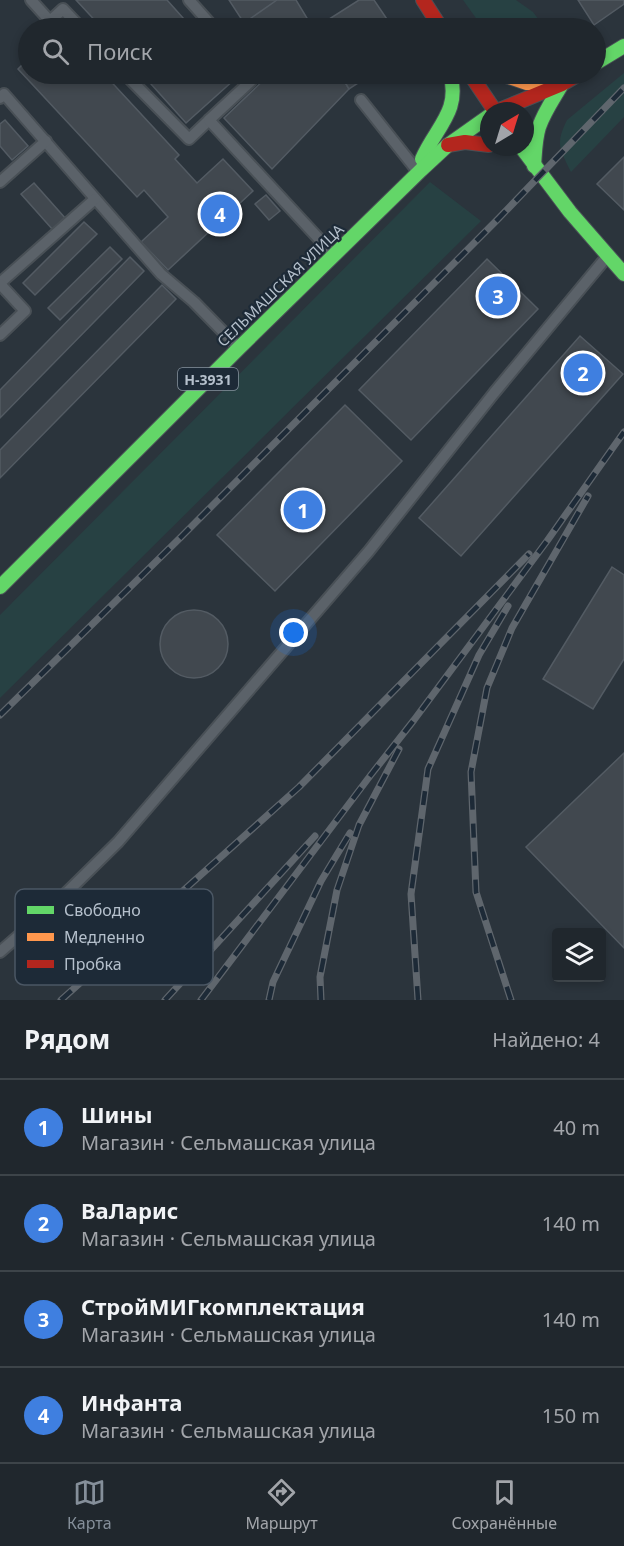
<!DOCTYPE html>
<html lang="ru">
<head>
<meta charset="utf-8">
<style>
  :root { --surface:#20272d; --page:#2d3339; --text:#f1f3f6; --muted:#a2a5aa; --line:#3d4449; --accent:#858f9a }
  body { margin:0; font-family:"Noto Sans",sans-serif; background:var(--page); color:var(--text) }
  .controls { position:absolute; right:18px; bottom:18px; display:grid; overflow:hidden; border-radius:6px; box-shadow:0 3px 9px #0003 }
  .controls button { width:54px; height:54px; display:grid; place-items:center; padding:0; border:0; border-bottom:2px solid var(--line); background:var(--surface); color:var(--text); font:30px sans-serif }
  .compass { position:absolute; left:480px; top:102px; width:54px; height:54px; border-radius:50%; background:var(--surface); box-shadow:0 3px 9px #0003; rotate:38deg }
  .you { position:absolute; left:294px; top:633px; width:21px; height:21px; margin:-15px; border:4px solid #fff; border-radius:50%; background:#1a73e8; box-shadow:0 0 0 9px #1a73e833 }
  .badge { display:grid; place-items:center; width:39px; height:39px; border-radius:50%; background:var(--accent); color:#fff; font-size:20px; font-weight:700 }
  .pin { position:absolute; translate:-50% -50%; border:3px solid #fff; box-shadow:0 2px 6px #0006 }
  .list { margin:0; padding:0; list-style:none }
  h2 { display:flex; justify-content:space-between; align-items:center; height:78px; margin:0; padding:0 24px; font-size:26px }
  h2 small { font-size:20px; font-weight:400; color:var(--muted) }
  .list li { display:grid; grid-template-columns:39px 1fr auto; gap:18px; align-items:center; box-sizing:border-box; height:96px; padding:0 24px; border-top:2px solid var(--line) }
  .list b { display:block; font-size:22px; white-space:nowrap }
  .list p { margin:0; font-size:20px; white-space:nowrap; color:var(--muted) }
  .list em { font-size:20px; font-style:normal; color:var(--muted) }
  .icon { flex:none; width:33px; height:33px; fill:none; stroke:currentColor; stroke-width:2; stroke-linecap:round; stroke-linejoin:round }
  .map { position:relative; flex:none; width:624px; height:1000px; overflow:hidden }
  .search { position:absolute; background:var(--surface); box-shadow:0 3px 9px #0003; left:18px; right:18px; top:18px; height:66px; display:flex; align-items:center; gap:15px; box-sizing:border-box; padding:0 21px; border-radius:33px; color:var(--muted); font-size:22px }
  .sheet { height:462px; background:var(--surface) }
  nav { display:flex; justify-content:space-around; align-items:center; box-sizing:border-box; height:84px; border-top:2px solid var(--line); background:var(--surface); font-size:16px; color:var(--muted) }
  nav a { display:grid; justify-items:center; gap:3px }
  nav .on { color:var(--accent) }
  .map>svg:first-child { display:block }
  .green { fill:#274143 }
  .building { fill:#41484f; stroke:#535b63; stroke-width:1.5 }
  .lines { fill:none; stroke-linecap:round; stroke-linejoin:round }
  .lane-casing { stroke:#495056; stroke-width:14 }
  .fast-casing { stroke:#495056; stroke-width:16 }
  .slow-casing { stroke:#495056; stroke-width:16 }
  .jam-casing { stroke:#495056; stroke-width:16 }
  .lane { stroke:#5b6269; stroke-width:10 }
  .fast { stroke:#63d668; stroke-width:14 }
  .slow { stroke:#ff974d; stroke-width:14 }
  .jam { stroke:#b3261e; stroke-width:14 }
  .rail-casing { stroke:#5f666d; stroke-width:7 }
  .rail { stroke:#1d2a37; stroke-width:4.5; stroke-dasharray:14; stroke-linecap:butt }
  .labels { text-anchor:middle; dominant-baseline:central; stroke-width:4.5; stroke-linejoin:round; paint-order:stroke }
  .shield { fill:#1d2a37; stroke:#87939f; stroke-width:1.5 }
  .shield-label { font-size:14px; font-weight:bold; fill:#b5c0cc }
  .street-label { font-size:15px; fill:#b5c0cc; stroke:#1d2a37 }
  .key { fill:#1d2a37; stroke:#4b5764; stroke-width:1.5 }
  .key-label { font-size:16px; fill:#b5c0cc }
</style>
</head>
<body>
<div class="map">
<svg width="624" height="1000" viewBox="0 0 624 1000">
  <rect width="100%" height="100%" fill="#2b343c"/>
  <g class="green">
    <polygon points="463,0 516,0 533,12 545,28 483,28"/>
    <path d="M624,73V117L571,172C560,149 555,144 567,120Z"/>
    <polygon points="430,182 481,221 0,698 0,615"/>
  </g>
  <g class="building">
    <polygon points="76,0 167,0 192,28 102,28"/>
    <polygon points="229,0 281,0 244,23"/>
    <polygon points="277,0 296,0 313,28 247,28 244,23"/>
    <polygon points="359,0 374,0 393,28 315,28"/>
    <polygon points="578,0 624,0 624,4 594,25"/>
    <polygon points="28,59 28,74 104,74 179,155 175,159 197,183 223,159 253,191 168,270 141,242 168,217 144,190 137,197 18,69"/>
    <polygon points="142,74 230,74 235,79 186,123"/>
    <polygon points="270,74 340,74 349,89 272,169 224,118"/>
    <polygon points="340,74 372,74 349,89"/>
    <polygon points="5,120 28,146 12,160 0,146 0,124"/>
    <polygon points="624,157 624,210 597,184"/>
    <polygon points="34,183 66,219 53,230 21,194"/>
    <polygon points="266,195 280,211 269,220 255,204"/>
    <polygon points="84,222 97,234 35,295 23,283"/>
    <polygon points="110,247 122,259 60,320 48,308"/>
    <polygon points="130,257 144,271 0,418 0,390"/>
    <polygon points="487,259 538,309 411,440 359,390"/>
    <polygon points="162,285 176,299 0,478 0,450"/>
    <polygon points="580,336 623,374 461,556 419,518"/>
    <polygon points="345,405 402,461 275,591 217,535"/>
    <polygon points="612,567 624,575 624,659 593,709 543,679"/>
    <circle cx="194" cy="644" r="34"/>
    <polygon points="624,753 624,948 526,847"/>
  </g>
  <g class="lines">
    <defs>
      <g id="lane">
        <polyline points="31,0 50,21 63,9 81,28"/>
        <polyline points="189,0 214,28"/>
        <polyline points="125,74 189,139 209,120"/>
        <polyline points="246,74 251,81 209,120 332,253"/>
        <polyline points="0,98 4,94 161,274 194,302 237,346"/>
        <polyline points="361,100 415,168"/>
        <polyline points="0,182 46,141"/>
        <polyline points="0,283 95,199"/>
        <polyline points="0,284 25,311 0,335"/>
        <polyline points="0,952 54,905 118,842 369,551 494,393 605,259"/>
      </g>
      <g id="fast">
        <polyline points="596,63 624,46"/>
        <polyline points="521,147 570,212 624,274"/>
        <path d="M422,159C436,127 461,111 450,74"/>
        <path d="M534,166C535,153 535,140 539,127C544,112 554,98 562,84"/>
        <polyline points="0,587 239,348 421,170 448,145 489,116"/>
      </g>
      <polyline id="slow" points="500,74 527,83 555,84"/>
      <g id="jam">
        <polyline points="423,0 441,28"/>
        <polyline points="470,74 495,111"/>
        <polyline points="497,111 562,84 579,74"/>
        <polyline points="448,145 465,142 489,145"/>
      </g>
    </defs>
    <use href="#lane" class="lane-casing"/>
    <use href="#fast" class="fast-casing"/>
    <use href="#slow" class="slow-casing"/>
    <use href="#jam" class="jam-casing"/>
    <use href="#lane" class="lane"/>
    <use href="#fast" class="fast"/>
    <use href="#slow" class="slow"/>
    <use href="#jam" class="jam"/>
    <defs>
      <g id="rail">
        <polyline points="0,715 181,537 499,218 624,88"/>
        <polyline points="61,1000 299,787 529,554"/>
        <polyline points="165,1000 315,836"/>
        <polyline points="201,1000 370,776 414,720 547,541 624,432"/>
        <polyline points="269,1000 273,982 321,881 350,833"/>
        <polyline points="321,1000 320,977 337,890 359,825 399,749"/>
        <polyline points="418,1000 411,894 428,769 479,655 508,606"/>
        <polyline points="511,1000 476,892 471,772 487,688 512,628 588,496"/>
      </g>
    </defs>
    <use href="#rail" class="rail-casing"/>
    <use href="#rail" class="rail"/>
  </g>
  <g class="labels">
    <rect class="shield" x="178" y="368" width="60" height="22" rx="4.5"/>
    <g class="shield-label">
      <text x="208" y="379">Н-3931</text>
    </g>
    <g class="street-label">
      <text transform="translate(280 285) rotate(-44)">СЕЛЬМАШСКАЯ УЛИЦА</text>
    </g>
  </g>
  <rect x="15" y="889" width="198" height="96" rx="9" class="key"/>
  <rect x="27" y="906" width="27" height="8" fill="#63d668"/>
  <rect x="27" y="933" width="27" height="8" fill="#ff974d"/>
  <rect x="27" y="960" width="27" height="8" fill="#b3261e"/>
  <g class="key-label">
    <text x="64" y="916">Свободно</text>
    <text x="64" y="943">Медленно</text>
    <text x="64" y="970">Пробка</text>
  </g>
</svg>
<div class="controls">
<button><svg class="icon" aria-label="layers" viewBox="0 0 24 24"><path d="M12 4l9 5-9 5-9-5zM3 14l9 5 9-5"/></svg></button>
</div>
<svg class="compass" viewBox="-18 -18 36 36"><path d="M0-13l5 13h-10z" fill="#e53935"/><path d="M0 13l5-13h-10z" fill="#a2a5aa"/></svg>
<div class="you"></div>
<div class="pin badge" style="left:303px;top:510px;background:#3f7fe0">1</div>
<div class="pin badge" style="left:583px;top:373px;background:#3f7fe0">2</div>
<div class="pin badge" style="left:498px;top:296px;background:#3f7fe0">3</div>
<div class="pin badge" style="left:220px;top:214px;background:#3f7fe0">4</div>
<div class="search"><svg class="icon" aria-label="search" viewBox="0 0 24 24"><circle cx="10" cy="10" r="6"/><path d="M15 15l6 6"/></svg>Поиск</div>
</div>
<section class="sheet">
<h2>Рядом<small>Найдено: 4</small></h2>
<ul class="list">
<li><span class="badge" style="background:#3f7fe0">1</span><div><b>Шины</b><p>Магазин · Сельмашская улица</p></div><em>40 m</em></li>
<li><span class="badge" style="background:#3f7fe0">2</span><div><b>ВаЛарис</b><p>Магазин · Сельмашская улица</p></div><em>140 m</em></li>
<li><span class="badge" style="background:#3f7fe0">3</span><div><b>СтройМИГкомплектация</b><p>Магазин · Сельмашская улица</p></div><em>140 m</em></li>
<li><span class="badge" style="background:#3f7fe0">4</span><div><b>Инфанта</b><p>Магазин · Сельмашская улица</p></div><em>150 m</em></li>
</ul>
</section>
<nav>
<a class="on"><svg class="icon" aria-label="map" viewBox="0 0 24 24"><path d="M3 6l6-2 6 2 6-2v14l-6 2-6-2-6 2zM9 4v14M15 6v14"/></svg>Карта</a>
<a><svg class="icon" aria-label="directions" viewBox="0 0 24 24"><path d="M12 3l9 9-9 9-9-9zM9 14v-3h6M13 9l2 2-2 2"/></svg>Маршрут</a>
<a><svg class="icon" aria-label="saved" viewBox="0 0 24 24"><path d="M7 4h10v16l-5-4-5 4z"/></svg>Сохранённые</a>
</nav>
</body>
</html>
